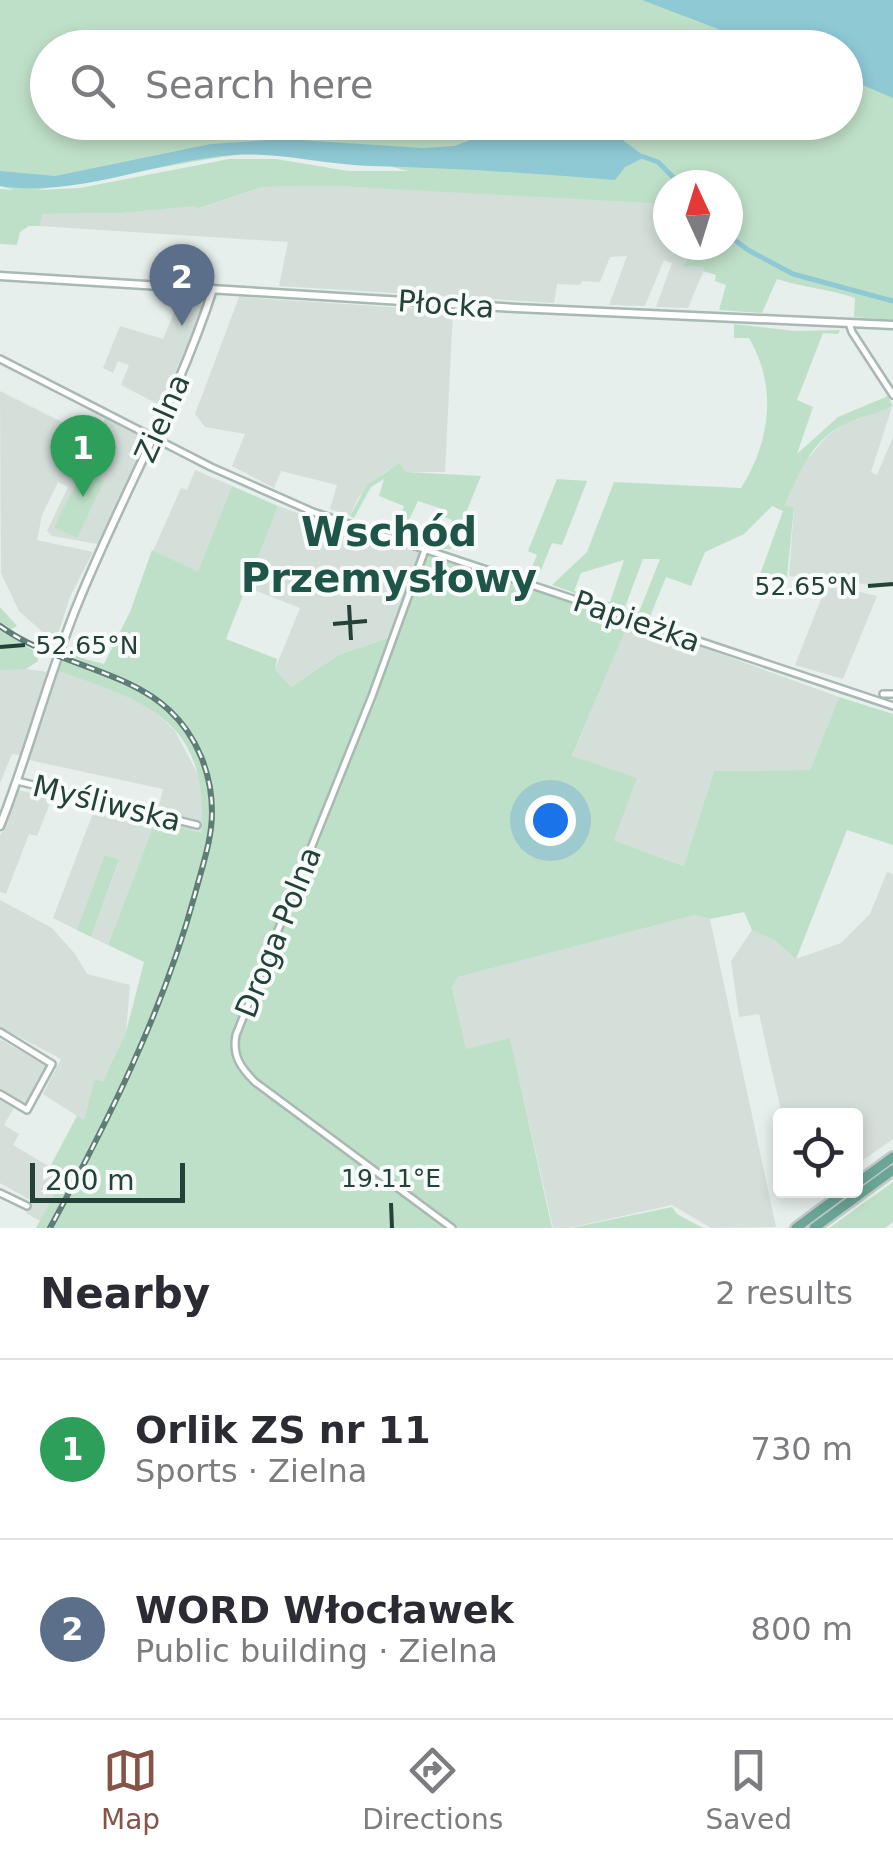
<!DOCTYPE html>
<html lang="en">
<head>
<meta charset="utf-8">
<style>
  :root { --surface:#fff; --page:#f2f2f3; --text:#2b2b33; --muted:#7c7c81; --line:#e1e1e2; --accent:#855347 }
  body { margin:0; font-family:"DejaVu Sans",sans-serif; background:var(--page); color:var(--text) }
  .controls { position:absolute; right:30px; bottom:30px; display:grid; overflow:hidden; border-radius:10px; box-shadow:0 5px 15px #0003 }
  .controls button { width:90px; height:90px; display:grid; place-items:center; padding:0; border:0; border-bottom:2px solid var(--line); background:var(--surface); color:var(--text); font:50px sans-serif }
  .compass { position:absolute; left:653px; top:170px; width:90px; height:90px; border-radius:50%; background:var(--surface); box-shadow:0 5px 15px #0003; rotate:356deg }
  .scale { position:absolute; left:30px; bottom:25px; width:155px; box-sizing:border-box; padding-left:10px; border:5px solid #24423a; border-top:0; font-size:28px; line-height:35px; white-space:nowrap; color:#24423a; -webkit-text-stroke:8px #f7fbf9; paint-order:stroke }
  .you { position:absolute; left:550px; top:820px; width:35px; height:35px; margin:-25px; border:8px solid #fff; border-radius:50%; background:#1a73e8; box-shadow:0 0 0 15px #1a73e833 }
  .badge { display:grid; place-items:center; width:65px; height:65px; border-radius:50%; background:var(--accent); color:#fff; font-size:32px; font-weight:700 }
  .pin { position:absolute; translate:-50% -82px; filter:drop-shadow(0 2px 5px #0008) }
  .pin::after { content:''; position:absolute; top:52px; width:35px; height:30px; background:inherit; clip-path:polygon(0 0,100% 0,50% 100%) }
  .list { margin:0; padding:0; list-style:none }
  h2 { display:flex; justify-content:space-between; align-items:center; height:130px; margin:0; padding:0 40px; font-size:42px }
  h2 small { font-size:32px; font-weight:400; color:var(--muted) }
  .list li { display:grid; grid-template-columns:65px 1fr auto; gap:30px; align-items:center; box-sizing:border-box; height:180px; padding:0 40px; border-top:2px solid var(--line) }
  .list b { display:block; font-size:38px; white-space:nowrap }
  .list p { margin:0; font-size:32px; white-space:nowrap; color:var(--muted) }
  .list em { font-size:32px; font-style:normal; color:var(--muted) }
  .icon { flex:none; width:55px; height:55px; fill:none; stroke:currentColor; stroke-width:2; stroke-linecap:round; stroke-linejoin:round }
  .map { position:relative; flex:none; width:893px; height:1228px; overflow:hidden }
  .search { position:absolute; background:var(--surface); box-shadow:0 5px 15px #0003; left:30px; right:30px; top:30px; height:110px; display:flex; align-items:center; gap:25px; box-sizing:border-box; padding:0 35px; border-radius:55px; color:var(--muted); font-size:38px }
  .sheet { height:490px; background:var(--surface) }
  nav { display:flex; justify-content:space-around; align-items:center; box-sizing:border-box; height:140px; border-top:2px solid var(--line); background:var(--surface); font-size:28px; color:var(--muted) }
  nav a { display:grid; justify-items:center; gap:5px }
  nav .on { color:var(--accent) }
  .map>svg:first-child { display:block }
  .built { fill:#d4dfda }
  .green { fill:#bfe0c8; fill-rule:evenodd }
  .water { fill:#8ec9d4 }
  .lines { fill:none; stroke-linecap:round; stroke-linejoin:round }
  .canal { stroke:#8ec9d4; stroke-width:5 }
  .minor-casing { stroke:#a8b8b2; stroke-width:10 }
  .tertiary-casing { stroke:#a8b8b2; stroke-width:11 }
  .primary-casing { stroke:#c2cac8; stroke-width:14 }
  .minor { stroke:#fff; stroke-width:5 }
  .tertiary { stroke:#fff; stroke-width:6 }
  .primary { stroke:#6aa596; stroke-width:9 }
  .rail-casing { stroke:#5f7d75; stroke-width:6 }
  .rail { stroke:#f7fbf9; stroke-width:2.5; stroke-dasharray:8; stroke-linecap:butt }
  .ticks { fill:none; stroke:#24423a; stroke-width:4 }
  .labels { text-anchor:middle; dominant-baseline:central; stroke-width:8; stroke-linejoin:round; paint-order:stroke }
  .street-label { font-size:30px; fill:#24423a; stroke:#f7fbf9 }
  .district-label { font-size:40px; font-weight:bold; fill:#1f5548; stroke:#f7fbf9 }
  .ticks-label { font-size:25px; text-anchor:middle; fill:#24423a; stroke:#f7fbf9; stroke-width:8; stroke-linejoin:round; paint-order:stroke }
</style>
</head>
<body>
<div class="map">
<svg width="893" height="1228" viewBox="0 0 893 1228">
  <rect width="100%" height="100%" fill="#e6efeb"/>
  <g class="built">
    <polygon points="336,186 666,202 668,245 696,245 683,266 705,267 688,308 656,307 672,263 664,260 645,306 609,305 627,256 610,257 600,282 582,281 580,285 557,284 554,303 279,286 288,242 40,226 41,214 121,213 197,205 198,209 262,187"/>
    <polygon points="176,294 200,296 202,310 161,406 121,385 129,365 118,361 113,373 103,368 120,326 163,339 175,310"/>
    <polygon points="239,297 453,311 445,472 406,472 398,464 383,473 358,498 350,516 330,509 337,485 281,471 274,488 232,466 245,434 205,427 195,414"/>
    <polygon points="0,391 94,438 106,417 148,439 98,544 52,536 47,531 68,487 58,482 42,515 37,540 93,552 70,597 55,643 19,611 1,573"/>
    <polygon points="892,407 871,472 877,475 893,437 893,587 789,576 794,508 785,507 800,468 827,436 844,424"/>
    <polygon points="195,470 232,486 198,573 153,551 181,488 187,490"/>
    <polygon points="278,506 332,525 324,547 334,526 419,553 389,638 338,655 291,687 275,669 300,608 246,587"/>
    <polygon points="827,584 877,596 843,679 795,665"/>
    <polygon points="625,630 687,652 691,643 839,697 810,770 714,771 685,866 614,840 572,757"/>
    <polygon points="12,667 48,672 20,755 12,754 0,783 0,670"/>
    <polygon points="58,671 116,689 153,709 175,731 201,780 204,800 202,833 155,823 108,945 91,937 119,861 77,930 53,918 95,808 155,822 163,789 29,760"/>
    <polygon points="18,790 52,798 37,836 29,834 6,894 0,892 0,836"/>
    <polygon points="887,872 893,874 893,1139 856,1165 856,1116 782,1115 759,1014 739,1017 731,961 752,930 775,941 796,959 841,943 870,914"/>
    <polygon points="0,900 52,928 75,954 87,974 130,985 126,1032 103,1081 96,1079 86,1115 143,1064 36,1228 40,1221 26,1213 32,1201 0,1183 0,1095 16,1104 4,1125 19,1134 13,1145 50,1167 77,1116 43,1094 61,1059 0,1027"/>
    <polygon points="695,915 710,919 776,1227 711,1228 672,1205 569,1228 553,1228 510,1039 466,1050 452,986 458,977"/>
    <polygon points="0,1039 48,1067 26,1107 0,1092"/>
  </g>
  <g class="green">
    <path d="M0,0H893V320L854,317L855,298C830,289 804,288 777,279L762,313L719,310L726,285L715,281L716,275L703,271L704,267L683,266L696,245H728V185H668V204L336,186L262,187L197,209L196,206L121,213L42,214L40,226H29L20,232L17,245L0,244V189L14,190L0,186ZM48,48H846V122H48ZM278,150L370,161L408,171H348L276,159H229L80,188L38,190C60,184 85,183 108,178C165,166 219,156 278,150Z"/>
    <path d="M734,324L795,331L840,330L838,334L823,333L797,400L813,407L797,454L838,417L888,396L893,406C881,413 858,417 843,425C811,441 798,475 785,506L794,507L786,587L759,577L783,511L772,506L744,534L705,552L691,586L666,577L649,619L552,585L587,552L614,482L741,488C770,442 778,387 749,338H734ZM643,559H660L639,612L625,607ZM624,560L610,602L574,591L581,573Z"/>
    <polygon points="399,463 406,472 481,476 451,549 442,549 452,520 439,515 442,509 418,501 407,524 412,526 407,538 396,532 404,506 379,496 384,479 371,487 354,518 350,516 367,485"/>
    <polygon points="83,470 104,481 77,538 54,527"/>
    <polygon points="557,479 587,481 562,545 552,543 537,580 528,577 537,555 528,551"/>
    <path d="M232,486L278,506L226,639L277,659L275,669L291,687L338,655L389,638L419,553L691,643L687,652L625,631L572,756L637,778L614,840L684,866L714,771L810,770L839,697L893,714V845L847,830L796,959L775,941L752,930L744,912L710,919L695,915L458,977L452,987L466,1049L510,1038L552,1228H36L64,1176L50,1167L77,1116L84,1120L95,1079L103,1081L126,1032L144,962L108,945L155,822L202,833C208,721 150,702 58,671L68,648L85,659L104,664L130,612L152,550L198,572Z"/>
    <polygon points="0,607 17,626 4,633 36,652 38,661 26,669 0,670"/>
    <polygon points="105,855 119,860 91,937 77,930"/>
    <polygon points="893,1182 893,1222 885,1228 829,1228"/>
    <polygon points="672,1207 677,1214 703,1228 571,1228"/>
  </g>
  <g class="water">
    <polygon points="642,0 893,0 893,98 846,78 846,48 765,47"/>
    <path d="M500,123H542L547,128L554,129L558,123H622L624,141L640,153L641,159L625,167L615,180C534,173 452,168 371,166C325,165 280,152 234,155C156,160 79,198 0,186V171L55,176L211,144L284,139L422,148L455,146L482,135Z"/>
  </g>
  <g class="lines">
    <g class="canal">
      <polyline points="641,156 658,162 681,185"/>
      <polyline points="728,235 748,250 793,274 893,301"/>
    </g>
    <defs>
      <g id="minor">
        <polyline points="849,323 852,332 893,395"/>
        <polyline points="0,359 211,467 313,512 893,706"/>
        <path d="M425,550L372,696L236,1035C232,1056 241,1068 255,1082L452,1228"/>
        <polyline points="883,694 893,694"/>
        <polyline points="17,781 197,825"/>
        <polyline points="0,1032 52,1064 27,1110 0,1094"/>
        <polyline points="0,1193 27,1206"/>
      </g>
      <g id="tertiary">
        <polyline points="0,276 516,308 893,325"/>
        <path d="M0,826C29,753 48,676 78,603C121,497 178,398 213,289"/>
      </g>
      <g id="primary">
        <polyline points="856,1184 893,1157"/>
        <polyline points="796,1228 847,1190"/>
        <polyline points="814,1228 893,1170"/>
      </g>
    </defs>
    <use href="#minor" class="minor-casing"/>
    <use href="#tertiary" class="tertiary-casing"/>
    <use href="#primary" class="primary-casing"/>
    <use href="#minor" class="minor"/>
    <use href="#tertiary" class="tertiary"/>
    <use href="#primary" class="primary"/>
    <defs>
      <path id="rail" d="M0,626C52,664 125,669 169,710C197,736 212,774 212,812C212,840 202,867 195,894C163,1012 108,1121 50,1228"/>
    </defs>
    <use href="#rail" class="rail-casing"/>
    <use href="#rail" class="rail"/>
  </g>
  <path class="ticks" d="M868,586L893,584M349,605L351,640M333,624L367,621M0,647L25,645M391,1203L392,1228"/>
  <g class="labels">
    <g class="street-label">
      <text transform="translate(446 304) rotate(4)">Płocka</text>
      <text transform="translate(162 418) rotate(-66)">Zielna</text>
      <text transform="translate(637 621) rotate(19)">Papieżka</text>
      <text transform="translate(107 803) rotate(14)">Myśliwska</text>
      <text transform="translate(278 932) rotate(-68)">Droga Polna</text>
    </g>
    <g class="district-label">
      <text x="389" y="532">Wschód<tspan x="389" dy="46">Przemysłowy</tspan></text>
    </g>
  </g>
  <g class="ticks-label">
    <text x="806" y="595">52.65°N</text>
    <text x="87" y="654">52.65°N</text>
    <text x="391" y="1187">19.11°E</text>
  </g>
</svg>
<div class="controls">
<button><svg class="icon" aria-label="locate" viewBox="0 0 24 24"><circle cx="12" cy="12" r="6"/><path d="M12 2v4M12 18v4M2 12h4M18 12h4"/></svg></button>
</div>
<svg class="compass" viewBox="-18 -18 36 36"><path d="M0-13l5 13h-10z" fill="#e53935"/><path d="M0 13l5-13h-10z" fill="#7c7c81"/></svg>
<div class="scale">200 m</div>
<div class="you"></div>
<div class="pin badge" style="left:83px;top:497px;background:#2e9e5b">1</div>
<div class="pin badge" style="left:182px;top:326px;background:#5c6f8a">2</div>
<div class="search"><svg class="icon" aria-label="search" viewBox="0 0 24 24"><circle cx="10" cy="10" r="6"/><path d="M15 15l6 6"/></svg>Search here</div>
</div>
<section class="sheet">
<h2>Nearby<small>2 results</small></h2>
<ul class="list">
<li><span class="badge" style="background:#2e9e5b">1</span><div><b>Orlik ZS nr 11</b><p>Sports · Zielna</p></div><em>730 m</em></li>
<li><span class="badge" style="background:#5c6f8a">2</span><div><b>WORD Włocławek</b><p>Public building · Zielna</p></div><em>800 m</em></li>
</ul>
</section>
<nav>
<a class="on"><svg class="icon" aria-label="map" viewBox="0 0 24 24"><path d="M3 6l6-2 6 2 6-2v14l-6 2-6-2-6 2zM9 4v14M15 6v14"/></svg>Map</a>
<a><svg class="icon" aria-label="directions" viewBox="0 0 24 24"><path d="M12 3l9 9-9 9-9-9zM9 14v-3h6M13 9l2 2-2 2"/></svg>Directions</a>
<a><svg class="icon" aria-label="saved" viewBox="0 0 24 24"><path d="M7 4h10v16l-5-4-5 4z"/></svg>Saved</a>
</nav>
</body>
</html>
